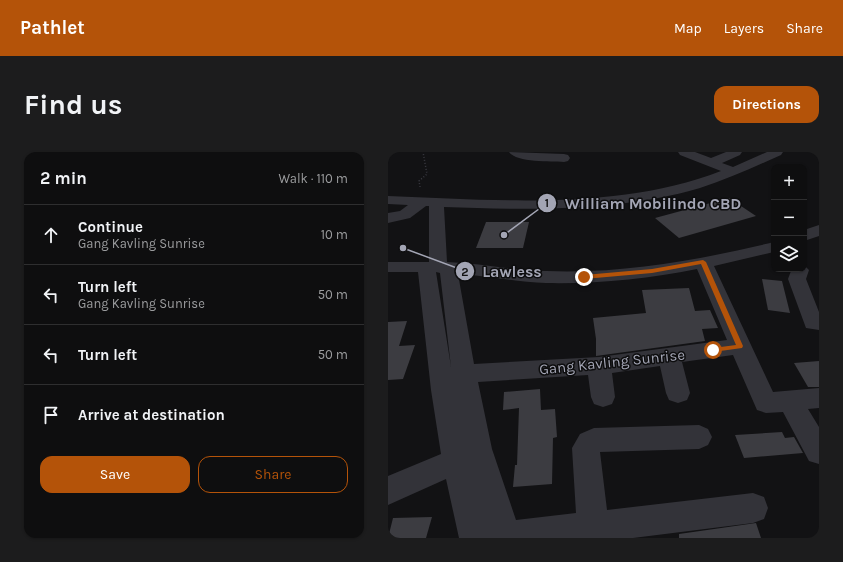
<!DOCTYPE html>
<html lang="en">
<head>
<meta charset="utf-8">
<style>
  :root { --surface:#0e0e0f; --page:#1c1c1d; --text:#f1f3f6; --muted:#9b9c9e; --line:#2e2e2f; --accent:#b45309 }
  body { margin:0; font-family:Karla,sans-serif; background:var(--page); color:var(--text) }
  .controls { position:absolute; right:12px; top:12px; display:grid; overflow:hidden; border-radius:8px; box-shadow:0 1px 3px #0004 }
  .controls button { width:36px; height:36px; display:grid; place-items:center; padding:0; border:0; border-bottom:1px solid var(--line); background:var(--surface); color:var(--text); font:20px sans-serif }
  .stop { position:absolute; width:12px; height:12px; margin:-9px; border:3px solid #b45309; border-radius:50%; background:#fff }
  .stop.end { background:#b45309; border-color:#fff; box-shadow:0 1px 4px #0008 }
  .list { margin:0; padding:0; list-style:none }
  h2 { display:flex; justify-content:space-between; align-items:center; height:52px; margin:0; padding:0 16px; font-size:17px }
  h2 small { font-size:13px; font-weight:400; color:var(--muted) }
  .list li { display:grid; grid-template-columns:26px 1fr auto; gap:12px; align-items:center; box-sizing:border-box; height:60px; padding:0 16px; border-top:1px solid var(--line) }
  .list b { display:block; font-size:15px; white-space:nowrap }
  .list p { margin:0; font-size:13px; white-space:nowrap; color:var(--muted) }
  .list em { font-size:13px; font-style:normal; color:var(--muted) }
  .actions { display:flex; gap:8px; padding:12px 16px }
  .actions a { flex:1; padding:9px 0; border:1px solid var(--accent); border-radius:12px; text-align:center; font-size:14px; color:var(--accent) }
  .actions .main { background:var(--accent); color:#fff }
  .icon { flex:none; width:22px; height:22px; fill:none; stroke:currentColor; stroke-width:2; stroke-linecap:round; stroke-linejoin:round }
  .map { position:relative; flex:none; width:431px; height:386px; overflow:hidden; border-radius:12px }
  header { display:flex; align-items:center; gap:24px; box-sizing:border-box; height:56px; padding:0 20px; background:var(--accent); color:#fff }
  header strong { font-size:19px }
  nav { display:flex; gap:22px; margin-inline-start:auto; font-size:14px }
  .intro { display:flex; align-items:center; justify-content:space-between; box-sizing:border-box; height:96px; padding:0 24px }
  h1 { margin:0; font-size:28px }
  .button { padding:10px 18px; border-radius:12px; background:var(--accent); color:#fff; font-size:14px; font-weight:700 }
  main { display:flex; gap:24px; padding:0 24px }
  aside { flex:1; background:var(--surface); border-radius:12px; box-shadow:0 1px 3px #0004 }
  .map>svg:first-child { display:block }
  .building { fill:#3c3c41 }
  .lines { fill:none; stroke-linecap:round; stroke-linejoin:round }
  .path { stroke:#393940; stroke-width:1.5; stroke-dasharray:1 2; stroke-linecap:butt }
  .minor { fill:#333339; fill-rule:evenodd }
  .route { fill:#b45309 }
  .labels { text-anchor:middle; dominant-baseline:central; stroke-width:3; stroke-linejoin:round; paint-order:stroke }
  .street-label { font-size:15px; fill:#a3a5b4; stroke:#0d0d0e }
  .leader { fill:none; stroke:#a3a5b4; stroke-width:1.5 }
  .callout-dot { fill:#a3a5b4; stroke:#0d0d0e; stroke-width:1.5 }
  .mark-label { font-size:12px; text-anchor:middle; font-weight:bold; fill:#111 }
  .callout-label { font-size:16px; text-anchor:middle; font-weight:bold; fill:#a3a5b4; stroke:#0d0d0e; stroke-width:3; stroke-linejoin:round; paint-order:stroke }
</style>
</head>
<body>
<header>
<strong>Pathlet</strong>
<nav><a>Map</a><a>Layers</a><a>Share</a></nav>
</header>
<div class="intro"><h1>Find us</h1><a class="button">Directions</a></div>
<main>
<aside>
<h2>2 min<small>Walk · 110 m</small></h2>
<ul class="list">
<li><svg class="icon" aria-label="ahead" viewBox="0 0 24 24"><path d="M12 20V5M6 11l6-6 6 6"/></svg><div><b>Continue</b><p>Gang Kavling Sunrise</p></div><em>10 m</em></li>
<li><svg class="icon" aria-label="left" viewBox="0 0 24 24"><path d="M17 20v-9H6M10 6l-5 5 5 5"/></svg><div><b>Turn left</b><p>Gang Kavling Sunrise</p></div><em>50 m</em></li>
<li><svg class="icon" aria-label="left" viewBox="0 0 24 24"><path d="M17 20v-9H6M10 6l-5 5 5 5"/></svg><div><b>Turn left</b></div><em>50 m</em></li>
<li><svg class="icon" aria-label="arrive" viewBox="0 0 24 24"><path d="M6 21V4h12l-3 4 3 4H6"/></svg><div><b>Arrive at destination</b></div></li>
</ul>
<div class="actions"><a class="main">Save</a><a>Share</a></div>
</aside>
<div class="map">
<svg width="431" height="386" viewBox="0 0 431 386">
  <rect width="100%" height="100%" fill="#121214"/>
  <g class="building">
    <polygon points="341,46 368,64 291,86 267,66"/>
    <polygon points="98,70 141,70 135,96 88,96"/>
    <polygon points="374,127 394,129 402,161 380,158"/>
    <polygon points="301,136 307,159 322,158 330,176 314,177 317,189 208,204 208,187 205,166 258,161 254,138"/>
    <polygon points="19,169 11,194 27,193 15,227 0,228 0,170"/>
    <polygon points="431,209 431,235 420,235 406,211"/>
    <polygon points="152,237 153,258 167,257 169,285 165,286 164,332 125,335 127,313 129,313 131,256 115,258 116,240"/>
    <polygon points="394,280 397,286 406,285 415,301 356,306 347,283"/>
    <polygon points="44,365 38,386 0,386 5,366"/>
    <polygon points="368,371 373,386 291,386 291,382"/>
  </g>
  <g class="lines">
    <polyline class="path" points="32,35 31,29 39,22 35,0"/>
    <g class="minor">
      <path d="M121,0L176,2L180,3L182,6L180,9L176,10C163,9 129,11 121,0Z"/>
      <path d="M290,0H307L323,6L338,0H354L352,3L334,11L345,15L379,0H395L393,3C366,15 340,27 312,36C230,60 141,58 56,55L59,110C92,111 125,119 158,119C236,122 311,108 386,90V100L326,114L385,240L431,236V256L420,257L431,275V312L421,309L395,260L378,261L369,258L345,203L294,210L302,241L299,248L290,251L281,248L278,241L272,214L224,221L227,245L224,252L215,255L206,252L203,245L200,223L90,230L104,297L128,368L188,361L184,296L192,282L206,276L311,273L320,277L324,285L320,293L311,297L212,300L219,358L365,341L376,345L380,356L376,367L365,371L245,386H71L58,327L0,353V324L53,302L43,238L30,120H0V110H41V54H38L22,66L0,71V61L12,59L20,53L0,52V44C108,48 230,59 333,19L292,3ZM309,117L339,188L211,205L86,212L70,122C100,124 129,130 158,131C209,132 260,127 309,117ZM48,120L52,121L63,215Z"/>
      <polygon points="431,73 431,84 416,89 416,78"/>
      <polygon points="416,113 421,118 418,127 431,160 431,178 418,176 400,127 403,119 401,117 416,117"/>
    </g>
  </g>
  <polygon class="route" points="315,108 318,110 355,194 354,196 325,200 322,198 325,196 348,193 313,112 264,121 196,127 193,125 196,123 264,117"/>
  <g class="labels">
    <g class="street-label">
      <text transform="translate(224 210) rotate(-6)">Gang Kavling Sunrise</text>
    </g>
  </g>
  <path class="leader" d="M116 83L159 51M15 96L77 119"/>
  <g class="callout-dot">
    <circle cx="116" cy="83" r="4"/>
    <circle cx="15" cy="96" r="4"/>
    <circle cx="159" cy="51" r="10"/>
    <circle cx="77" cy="119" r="10"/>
  </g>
  <g class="mark-label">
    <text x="159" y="55">1</text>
    <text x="77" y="124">2</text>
  </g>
  <g class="callout-label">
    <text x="265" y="57">William Mobilindo CBD</text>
    <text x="124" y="125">Lawless</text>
  </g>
</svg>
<div class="controls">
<button>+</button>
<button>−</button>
<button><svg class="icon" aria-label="layers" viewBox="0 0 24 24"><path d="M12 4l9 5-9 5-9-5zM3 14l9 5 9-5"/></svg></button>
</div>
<div class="stop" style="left:325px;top:198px"></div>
<div class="stop end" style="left:196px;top:125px"></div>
</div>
</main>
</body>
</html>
